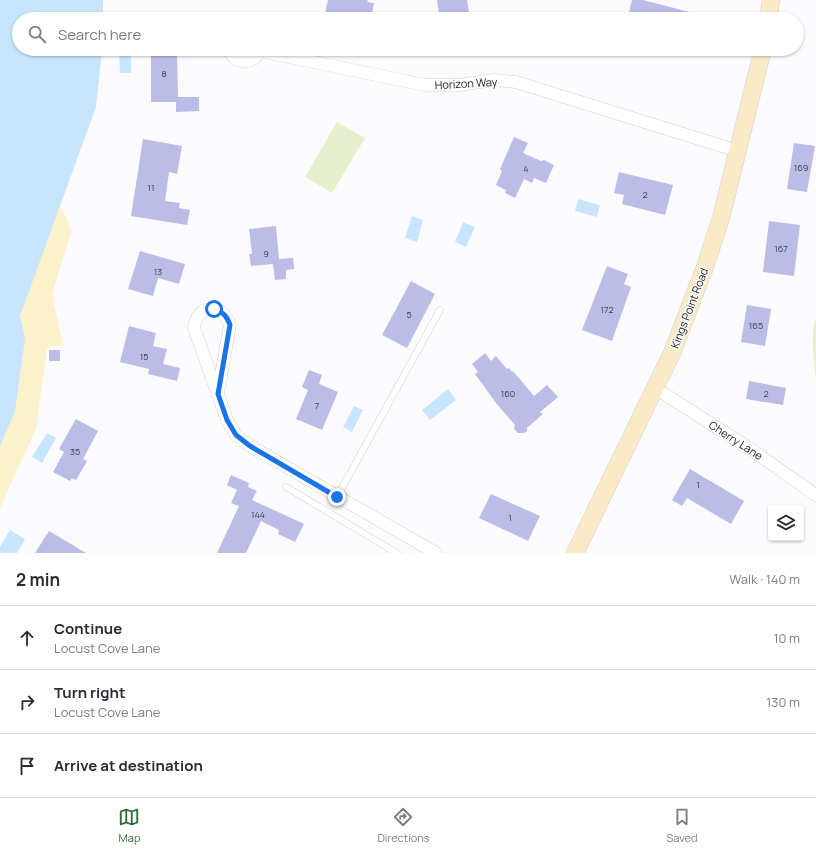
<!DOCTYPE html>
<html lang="en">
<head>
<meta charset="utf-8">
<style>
  :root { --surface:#fff; --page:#f7f7f7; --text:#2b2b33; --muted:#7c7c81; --line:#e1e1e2; --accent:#2a6c36 }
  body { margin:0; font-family:Manrope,sans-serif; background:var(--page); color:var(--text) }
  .controls { position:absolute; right:12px; bottom:12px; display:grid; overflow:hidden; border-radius:4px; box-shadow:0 1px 3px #0004 }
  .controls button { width:36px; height:36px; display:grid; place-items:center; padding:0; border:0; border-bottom:1px solid var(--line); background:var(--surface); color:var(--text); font:20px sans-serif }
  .stop { position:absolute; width:12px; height:12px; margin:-9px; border:3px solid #1a73e8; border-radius:50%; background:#fff }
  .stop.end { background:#1a73e8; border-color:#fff; box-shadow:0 1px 4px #0008 }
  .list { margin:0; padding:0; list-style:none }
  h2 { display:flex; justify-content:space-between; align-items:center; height:52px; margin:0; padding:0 16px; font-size:17px }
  h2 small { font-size:13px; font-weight:400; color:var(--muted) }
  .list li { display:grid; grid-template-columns:26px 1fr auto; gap:12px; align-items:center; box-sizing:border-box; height:64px; padding:0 16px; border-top:1px solid var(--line) }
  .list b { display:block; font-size:15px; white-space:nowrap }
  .list p { margin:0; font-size:13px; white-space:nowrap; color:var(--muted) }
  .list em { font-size:13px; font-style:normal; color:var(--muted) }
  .icon { flex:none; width:22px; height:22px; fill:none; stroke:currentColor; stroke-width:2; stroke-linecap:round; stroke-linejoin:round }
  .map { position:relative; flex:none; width:816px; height:553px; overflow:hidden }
  .search { position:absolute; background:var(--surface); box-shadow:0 1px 3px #0004; left:12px; right:12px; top:12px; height:44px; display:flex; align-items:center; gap:10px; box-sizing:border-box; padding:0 14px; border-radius:22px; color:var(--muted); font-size:15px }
  .sheet { height:244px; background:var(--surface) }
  nav { display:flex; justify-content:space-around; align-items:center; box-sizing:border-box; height:56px; border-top:1px solid var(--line); background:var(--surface); font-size:11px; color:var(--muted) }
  nav a { display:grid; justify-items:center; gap:2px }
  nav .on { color:var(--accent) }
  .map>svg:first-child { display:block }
  .green { fill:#e6f0ce }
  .sand { fill:#fbf2cc }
  .water { fill:#c8e5fe }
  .building { fill:#bbbde6 }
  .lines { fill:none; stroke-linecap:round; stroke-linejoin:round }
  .service-casing { stroke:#d1d1d2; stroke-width:7 }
  .minor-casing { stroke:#d1d1d2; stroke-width:13 }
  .secondary-casing { stroke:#d1d1d2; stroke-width:18 }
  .service { stroke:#fff; stroke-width:6 }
  .minor { stroke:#fff; stroke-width:12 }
  .secondary { stroke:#faeac8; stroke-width:17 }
  .route { stroke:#1a73e8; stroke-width:5 }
  .labels { text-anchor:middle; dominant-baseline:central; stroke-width:3; stroke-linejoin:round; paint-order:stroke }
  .number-label { font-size:9px; fill:#42424d }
  .street-label { font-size:11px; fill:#19191a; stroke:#fbfbfd }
</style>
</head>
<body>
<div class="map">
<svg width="816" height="553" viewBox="0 0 816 553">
  <rect width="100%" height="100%" fill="#fbfbfd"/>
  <g class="green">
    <polygon points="337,122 365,138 332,193 305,177"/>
    <path d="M816,319V380C814,365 810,331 816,319Z"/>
  </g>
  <polygon class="sand" points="102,49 96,107 60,205 72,230 52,294 63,345 47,348 36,429 0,508 0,212"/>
  <g class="water">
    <polygon points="0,0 103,0 103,19 19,19 19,49 102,49 96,107 20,316 25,339 15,412 0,446"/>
    <polygon points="119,49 131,49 131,73 120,73"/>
    <polygon points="578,199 600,205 597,217 575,211"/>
    <polygon points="412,216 423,220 417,242 405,238"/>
    <polygon points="463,222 475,227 466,247 455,242"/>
    <polygon points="448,389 456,400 430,420 422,410"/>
    <polygon points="354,406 363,410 352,432 343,427"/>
    <polygon points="47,433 56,438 42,463 32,457"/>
    <polygon points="10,530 25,539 17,553 0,553 0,547"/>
  </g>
  <g class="building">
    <polygon points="328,0 368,0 367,2 374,3 371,19 335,19 324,17"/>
    <polygon points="437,0 467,0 470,19 453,19 452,12 439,14"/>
    <polygon points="632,0 643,0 705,16 704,19 639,19 628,16"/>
    <polygon points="151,49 177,49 178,97 199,97 199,111 176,112 176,102 151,102"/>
    <polygon points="514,137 528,143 523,153 541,161 544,160 554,165 546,183 534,178 532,183 524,179 515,198 505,193 506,190 496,185 502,171 500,169"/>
    <polygon points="143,139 182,146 177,174 169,172 165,201 180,203 179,208 190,210 187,225 131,216"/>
    <polygon points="794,143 815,146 807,192 787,189"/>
    <polygon points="619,172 673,185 665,215 622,204 624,195 614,193"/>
    <polygon points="769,221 800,225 794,276 763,272"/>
    <polygon points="276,226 279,259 293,258 294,269 286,270 286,279 275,280 273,264 251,266 249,254 252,254 249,229"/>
    <polygon points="140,251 185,264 179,284 158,278 153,296 128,289"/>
    <polygon points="607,266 628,274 624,284 631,287 612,341 582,330"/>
    <polygon points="411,281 435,294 407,348 382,335"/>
    <polygon points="747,305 771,309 765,346 741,342"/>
    <polygon points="129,326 156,333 153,346 167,349 163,364 180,368 177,381 148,374 149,369 120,362"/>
    <rect x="49" y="350" width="11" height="11"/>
    <polygon points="485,353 491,361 496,356 507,369 509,368 512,372 513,371 534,396 547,385 558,397 540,412 543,414 527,428 527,431 524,433 518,433 514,429 515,425 496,403 475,374 478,372 472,364"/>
    <polygon points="309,370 322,375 319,384 338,392 322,430 296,419 308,390 302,387"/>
    <polygon points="749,381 786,388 783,405 746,399"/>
    <polygon points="76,419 98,431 83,459 87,461 76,480 72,478 70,481 53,472 64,452 59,449"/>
    <polygon points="690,469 744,501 731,524 687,498 682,506 672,500"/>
    <polygon points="231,475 249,483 248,487 257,491 252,500 304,524 295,542 278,534 279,530 261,521 246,553 217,553 239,506 231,503 237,490 227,485"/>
    <polygon points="491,494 540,516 528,541 479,518"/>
    <polygon points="49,531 86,553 35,553"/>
  </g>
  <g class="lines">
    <defs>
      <g id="service">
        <polyline points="286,487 397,553"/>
        <polyline points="337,497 440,310"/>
      </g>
      <g id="minor">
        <path d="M229,49C234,65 255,66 260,49"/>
        <polyline points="260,51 425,85 459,85 494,80 516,82 738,151"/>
        <polyline points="655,388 746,446 816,495"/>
        <path d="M218,393L230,325C222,302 197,304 194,328L227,420L236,435L250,446L436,553"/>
      </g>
      <g id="secondary">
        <polyline points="768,19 771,0"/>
        <polyline points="575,553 672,353 705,267 721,218 763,49"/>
      </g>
    </defs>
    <use href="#service" class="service-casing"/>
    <use href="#minor" class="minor-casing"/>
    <use href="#secondary" class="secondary-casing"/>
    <use href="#service" class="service"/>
    <use href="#minor" class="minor"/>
    <use href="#secondary" class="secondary"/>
  </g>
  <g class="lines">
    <path class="route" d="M214,309C223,312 227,316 230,325L218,394L227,420L236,435L250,446L337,497"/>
  </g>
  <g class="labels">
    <g class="number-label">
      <text x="164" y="73">8</text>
      <text x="801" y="167">169</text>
      <text x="526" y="168">4</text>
      <text x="151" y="187">11</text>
      <text x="645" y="194">2</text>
      <text x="781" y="248">167</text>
      <text x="266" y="253">9</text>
      <text x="158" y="271">13</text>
      <text x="607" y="309">172</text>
      <text x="409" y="314">5</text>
      <text x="756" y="325">165</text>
      <text x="144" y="356">15</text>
      <text x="508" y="393">160</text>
      <text x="766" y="393">2</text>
      <text x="317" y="405">7</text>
      <text x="75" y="451">35</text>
      <text x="698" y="484">1</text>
      <text x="258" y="514">144</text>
      <text x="510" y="517">1</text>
    </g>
    <g class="street-label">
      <text transform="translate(466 83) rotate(-3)">Horizon Way</text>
      <text transform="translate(689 308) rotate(-69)">Kings Point Road</text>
      <text transform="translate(736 440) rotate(33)">Cherry Lane</text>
    </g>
  </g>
</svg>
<div class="controls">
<button><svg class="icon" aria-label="layers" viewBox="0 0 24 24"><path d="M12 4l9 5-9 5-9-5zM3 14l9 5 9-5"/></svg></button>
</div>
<div class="stop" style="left:214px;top:309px"></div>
<div class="stop end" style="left:337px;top:497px"></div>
<div class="search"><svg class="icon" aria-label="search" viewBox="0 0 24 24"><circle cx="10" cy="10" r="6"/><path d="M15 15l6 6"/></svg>Search here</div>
</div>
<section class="sheet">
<h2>2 min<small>Walk · 140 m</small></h2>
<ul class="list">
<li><svg class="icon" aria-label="ahead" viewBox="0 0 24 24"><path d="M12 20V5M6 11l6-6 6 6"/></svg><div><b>Continue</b><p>Locust Cove Lane</p></div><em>10 m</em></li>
<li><svg class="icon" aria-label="right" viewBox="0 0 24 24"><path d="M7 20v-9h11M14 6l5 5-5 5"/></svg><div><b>Turn right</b><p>Locust Cove Lane</p></div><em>130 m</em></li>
<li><svg class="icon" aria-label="arrive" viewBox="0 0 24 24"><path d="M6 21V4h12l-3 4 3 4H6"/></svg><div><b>Arrive at destination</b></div></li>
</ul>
</section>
<nav>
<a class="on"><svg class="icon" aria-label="map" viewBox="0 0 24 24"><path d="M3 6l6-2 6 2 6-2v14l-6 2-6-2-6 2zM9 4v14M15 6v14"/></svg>Map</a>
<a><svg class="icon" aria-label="directions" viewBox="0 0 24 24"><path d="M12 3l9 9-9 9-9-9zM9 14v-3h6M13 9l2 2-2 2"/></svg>Directions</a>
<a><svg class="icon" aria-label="saved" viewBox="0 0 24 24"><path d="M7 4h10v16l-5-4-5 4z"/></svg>Saved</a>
</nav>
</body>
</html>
